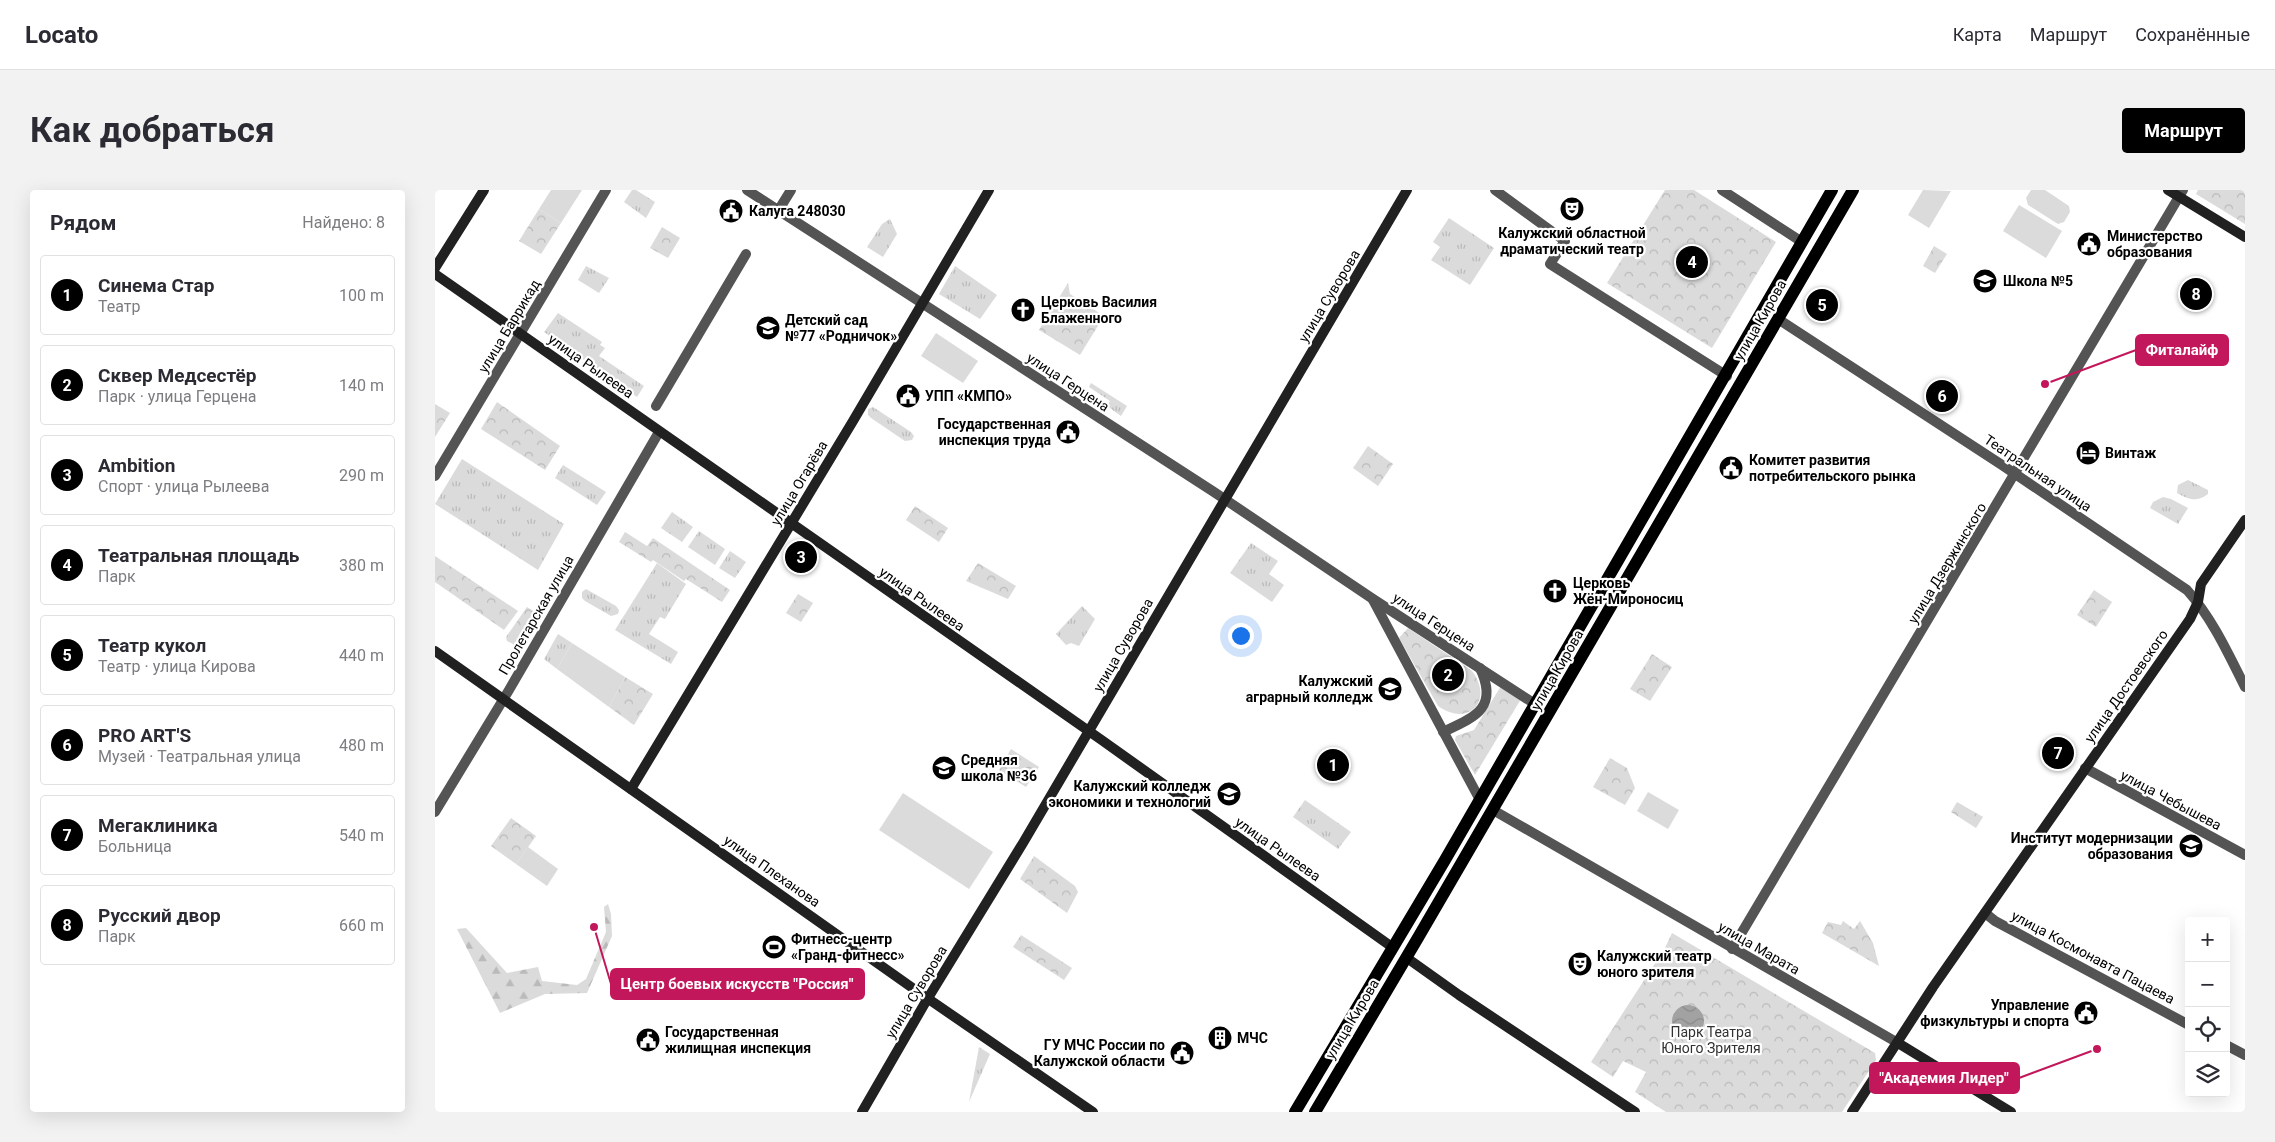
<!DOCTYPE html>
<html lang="ru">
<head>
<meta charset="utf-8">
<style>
  :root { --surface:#fff; --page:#f2f2f3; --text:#2b2b33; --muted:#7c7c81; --line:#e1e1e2; --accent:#000 }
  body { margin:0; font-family:Roboto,sans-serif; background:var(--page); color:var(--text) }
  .controls { position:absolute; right:15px; bottom:15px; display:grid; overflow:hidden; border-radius:5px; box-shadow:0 5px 20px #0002 }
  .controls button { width:45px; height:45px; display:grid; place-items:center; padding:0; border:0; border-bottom:1px solid var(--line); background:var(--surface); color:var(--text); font:25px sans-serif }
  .you { position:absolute; left:805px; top:445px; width:18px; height:18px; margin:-12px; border:4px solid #fff; border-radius:50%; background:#1a73e8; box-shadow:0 0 0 8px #1a73e833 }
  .badge { display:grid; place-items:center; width:32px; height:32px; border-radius:50%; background:var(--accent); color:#fff; font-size:16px; font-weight:700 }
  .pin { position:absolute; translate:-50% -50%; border:2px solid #fff; box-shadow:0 1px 5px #0006 }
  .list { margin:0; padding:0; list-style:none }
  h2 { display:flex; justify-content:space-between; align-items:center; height:65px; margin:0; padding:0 20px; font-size:21px }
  h2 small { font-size:16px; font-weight:400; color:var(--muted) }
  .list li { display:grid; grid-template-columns:32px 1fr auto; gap:15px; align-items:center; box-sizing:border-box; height:80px; margin:0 10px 10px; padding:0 10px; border:1px solid var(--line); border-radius:5px }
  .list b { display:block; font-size:19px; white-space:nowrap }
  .list p { margin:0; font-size:16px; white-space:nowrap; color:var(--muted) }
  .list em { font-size:16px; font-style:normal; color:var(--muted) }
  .icon { flex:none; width:28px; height:28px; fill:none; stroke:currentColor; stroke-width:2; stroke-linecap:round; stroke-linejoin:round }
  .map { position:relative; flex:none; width:1810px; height:922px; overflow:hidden; border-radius:5px }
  header { display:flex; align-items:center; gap:30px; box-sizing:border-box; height:70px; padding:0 25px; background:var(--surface); border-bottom:1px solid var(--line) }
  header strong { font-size:24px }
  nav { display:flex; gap:28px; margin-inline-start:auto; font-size:18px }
  .intro { display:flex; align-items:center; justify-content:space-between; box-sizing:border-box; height:120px; padding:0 30px }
  h1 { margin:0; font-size:35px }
  .button { padding:12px 22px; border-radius:5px; background:var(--accent); color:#fff; font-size:18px; font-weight:700 }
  main { display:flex; gap:30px; padding:0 30px }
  aside { flex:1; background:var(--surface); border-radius:5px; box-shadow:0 5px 20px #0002 }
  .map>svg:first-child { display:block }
  .grass { fill:url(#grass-tufts) }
  .forest { fill:url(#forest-firs) }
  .park { fill:url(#park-crowns) }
  .pitch { fill:#dbdbdb }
  .water { fill:url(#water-waves) }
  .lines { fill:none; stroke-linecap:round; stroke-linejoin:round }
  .street { stroke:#545454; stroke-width:10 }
  .secondary { stroke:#212121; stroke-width:10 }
  .primary { stroke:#000; stroke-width:12 }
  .labels { text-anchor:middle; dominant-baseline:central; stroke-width:4.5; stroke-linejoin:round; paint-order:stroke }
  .poi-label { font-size:14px; font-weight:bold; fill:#000; stroke:#fff; text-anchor:start }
  .street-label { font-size:14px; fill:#000; stroke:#fff }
  .park-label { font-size:14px; fill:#323232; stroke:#fff }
  .leader { fill:none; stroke:#c2185b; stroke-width:2 }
  .callout-dot { fill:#c2185b; stroke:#fff; stroke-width:2 }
  .callout { fill:#c2185b; stroke:#c2185b; stroke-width:2 }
  .callout-label { font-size:15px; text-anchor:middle; font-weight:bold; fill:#fff }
</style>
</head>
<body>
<header>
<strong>Locato</strong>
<nav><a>Карта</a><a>Маршрут</a><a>Сохранённые</a></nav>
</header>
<div class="intro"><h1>Как добраться</h1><a class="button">Маршрут</a></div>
<main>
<aside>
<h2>Рядом<small>Найдено: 8</small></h2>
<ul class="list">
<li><span class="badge">1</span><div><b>Синема Стар</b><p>Театр</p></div><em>100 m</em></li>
<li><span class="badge">2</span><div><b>Сквер Медсестёр</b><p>Парк · улица Герцена</p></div><em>140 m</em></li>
<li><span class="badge">3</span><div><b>Ambition</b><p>Спорт · улица Рылеева</p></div><em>290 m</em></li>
<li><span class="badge">4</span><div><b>Театральная площадь</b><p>Парк</p></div><em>380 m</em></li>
<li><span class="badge">5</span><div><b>Театр кукол</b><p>Театр · улица Кирова</p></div><em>440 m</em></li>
<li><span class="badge">6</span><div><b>PRO ART'S</b><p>Музей · Театральная улица</p></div><em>480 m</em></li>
<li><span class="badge">7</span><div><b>Мегаклиника</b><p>Больница</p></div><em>540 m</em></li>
<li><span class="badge">8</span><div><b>Русский двор</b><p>Парк</p></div><em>660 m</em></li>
</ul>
</aside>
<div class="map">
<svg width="1810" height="922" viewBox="0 0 1810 922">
  <defs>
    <pattern id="grass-tufts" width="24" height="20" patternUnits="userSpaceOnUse" patternTransform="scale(1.25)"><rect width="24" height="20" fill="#dbdbdb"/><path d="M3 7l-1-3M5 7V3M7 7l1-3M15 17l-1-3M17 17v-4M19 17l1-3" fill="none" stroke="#bababa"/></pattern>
    <pattern id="forest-firs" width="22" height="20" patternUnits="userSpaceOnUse" patternTransform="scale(1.25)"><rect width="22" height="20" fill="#dbdbdb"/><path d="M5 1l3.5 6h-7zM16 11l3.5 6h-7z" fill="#bababa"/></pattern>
    <pattern id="park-crowns" width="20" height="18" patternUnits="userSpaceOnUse" patternTransform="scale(1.25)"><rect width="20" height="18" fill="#dbdbdb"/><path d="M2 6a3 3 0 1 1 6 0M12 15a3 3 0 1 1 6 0" fill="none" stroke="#bababa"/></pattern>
    <pattern id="water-waves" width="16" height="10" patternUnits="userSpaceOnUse" patternTransform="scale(1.25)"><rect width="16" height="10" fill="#a2a2a2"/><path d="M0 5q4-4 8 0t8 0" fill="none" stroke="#8a8a8a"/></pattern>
  </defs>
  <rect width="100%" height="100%" fill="#fff"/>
  <g class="grass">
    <polygon points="197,0 201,0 220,12 211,28 189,12"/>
    <polygon points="1014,28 1059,58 1035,95 996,70 1005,57 998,52"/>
    <polygon points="455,29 462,44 448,67 432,57 447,34"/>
    <polygon points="151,76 174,88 164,103 143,90"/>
    <polygon points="520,76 562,105 545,129 504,104"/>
    <polygon points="123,123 167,152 165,155 170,158 164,166 209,196 202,207 109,142"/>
    <polygon points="656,193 692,216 686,226 672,216 675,211 654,197"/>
    <polygon points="438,217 476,242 479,246 477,250 470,251 436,228 433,225 433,219"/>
    <polygon points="27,269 129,334 103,380 0,314"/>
    <polygon points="128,275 171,302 162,315 120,288"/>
    <path d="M1753,290L1773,300V304C1761,313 1753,309 1742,303L1743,295Z"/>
    <polygon points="1728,307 1736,309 1753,318 1743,334 1715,318 1718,312"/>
    <polygon points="237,322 258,337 247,352 226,338"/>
    <polygon points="264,341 290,359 280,375 253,357"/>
    <polygon points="816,353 843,371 834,384 849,395 837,412 795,383"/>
    <polygon points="295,361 311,372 300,388 284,378"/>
    <polygon points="222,373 251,394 230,429 225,427 214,444 243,462 236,474 180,440"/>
    <polygon points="151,399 181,416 184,420 183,424 176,426 150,411 147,408 147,402"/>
    <polygon points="647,416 660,429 644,456 636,453 631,455 621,444"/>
    <polygon points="123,444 137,453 122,479 109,469"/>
    <polygon points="870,610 916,642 903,659 858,627"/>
    <polygon points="544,857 555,864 534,912"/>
  </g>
  <polygon class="forest" points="173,714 176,724 177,746 152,803 110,804 65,823 22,739 31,738 72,783 103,777 107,791 142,795 151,789 171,742 169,717"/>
  <g class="park">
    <polygon points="1230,0 1259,0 1341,52 1277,158 1172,93"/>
    <polygon points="1763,0 1810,0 1810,34 1761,4"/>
    <polygon points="104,19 126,33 106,64 84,51"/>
    <polygon points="227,37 245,48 233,68 215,58"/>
    <polygon points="1499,56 1512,64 1500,83 1488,76"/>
    <polygon points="1760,92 1774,100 1762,117 1750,112 1749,108"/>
    <polygon points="633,93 635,104 669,126 645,165 604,140"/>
    <polygon points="62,212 125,256 110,280 46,239"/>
    <polygon points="0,214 15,223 0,247"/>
    <polygon points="933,256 958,274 943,296 918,278"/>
    <polygon points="480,316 513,338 504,352 471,330"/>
    <polygon points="190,342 212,356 218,348 295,400 287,412 251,389 249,391 218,370 216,372 184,352"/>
    <polygon points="0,366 83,421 69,440 0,392"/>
    <polygon points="543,373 581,396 573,409 531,391"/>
    <polygon points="1659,400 1677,412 1661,437 1642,425"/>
    <polygon points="363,404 378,413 366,432 351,423"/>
    <polygon points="92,417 101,423 102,427 85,455 82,456 72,451 71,447"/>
    <path d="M973,438L1037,481C1059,510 1034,538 1003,516L964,448Z"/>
    <polygon points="1217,464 1237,477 1215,511 1195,499"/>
    <polygon points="190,487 218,504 199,535 174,517"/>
    <polygon points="1066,496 1086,509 1040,585 1020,550 1021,546 1039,540"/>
    <polygon points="576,559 604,577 591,597 564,580"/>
    <polygon points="1175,568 1192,578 1200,598 1190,615 1158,597"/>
    <polygon points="1522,612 1548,627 1541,638 1516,622"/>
    <polygon points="76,628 101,646 81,674 56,656"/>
    <polygon points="599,666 640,696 643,702 632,723 585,689"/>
    <polygon points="1408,731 1419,739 1425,731 1438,753 1444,776 1387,743 1393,732 1406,735"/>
    <polygon points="1237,743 1440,863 1441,870 1407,922 1231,922 1200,902 1211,882 1188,871 1178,887 1156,872 1230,758"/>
    <polygon points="586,745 637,778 629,790 578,757"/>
  </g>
  <g class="pitch">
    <polygon points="116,0 147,0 126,33 104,19"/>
    <polygon points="1488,0 1516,1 1494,38 1473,25"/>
    <polygon points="1596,0 1610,0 1634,16 1635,22 1629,32 1623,34 1593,15 1591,8"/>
    <polygon points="1584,15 1627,41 1611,68 1568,41"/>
    <polygon points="501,143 543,171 528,193 486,166"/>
    <polygon points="137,453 190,487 174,517 122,479"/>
    <polygon points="1213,602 1244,620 1233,639 1202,621"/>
    <polygon points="468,603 558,662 534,699 444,640"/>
    <polygon points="93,657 123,679 112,696 81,674"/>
  </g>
  <circle class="water" cx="1253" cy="831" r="16"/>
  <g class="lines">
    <g class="street">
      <polyline points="312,0 779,302 938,409 1100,514"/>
      <polyline points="1060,0 1130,51 1115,74 1292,186"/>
      <polyline points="1287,0 1367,52"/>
      <polyline points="343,21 356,0"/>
      <path d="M1343,129L1567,275L1752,400C1777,428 1793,463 1810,497"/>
      <polyline points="221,216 311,64"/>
      <polyline points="0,286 171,0"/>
      <polyline points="938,410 1045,610"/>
      <path d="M1008,542C1040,527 1064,518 1045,478"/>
      <polyline points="1650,578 1810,665"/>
      <polyline points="1058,620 1463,853"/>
      <polyline points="0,622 74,500 224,242"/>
      <polyline points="1550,723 1560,731 1754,835"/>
      <polyline points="1297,759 1748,0"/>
      <polyline points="1791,855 1810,865"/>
    </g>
    <g class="secondary">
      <polyline points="1733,0 1810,47"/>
      <polyline points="0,78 49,0"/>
      <polyline points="0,84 668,551 957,757"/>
      <polyline points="0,461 479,799 658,922"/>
      <polyline points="196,599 418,231 554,0"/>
      <polyline points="972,768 1024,805 1200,922"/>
      <polyline points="1463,853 1576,922"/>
      <polyline points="427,922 490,813 588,653 972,0"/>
      <polyline points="1417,922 1498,797 1755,429 1763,412 1766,394 1810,330"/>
    </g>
    <g class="primary">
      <polyline points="860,922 1010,670 1397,0"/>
      <polyline points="880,922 984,746 1418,0"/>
    </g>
  </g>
  <defs>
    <symbol id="theatre-disc" viewBox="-11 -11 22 22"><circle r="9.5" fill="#000" stroke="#fff"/><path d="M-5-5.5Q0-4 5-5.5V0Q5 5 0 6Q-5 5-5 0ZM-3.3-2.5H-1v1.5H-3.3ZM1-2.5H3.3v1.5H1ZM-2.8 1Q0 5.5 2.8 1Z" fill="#fff"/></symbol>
    <symbol id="civic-disc" viewBox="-11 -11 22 22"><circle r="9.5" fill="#000" stroke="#fff"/><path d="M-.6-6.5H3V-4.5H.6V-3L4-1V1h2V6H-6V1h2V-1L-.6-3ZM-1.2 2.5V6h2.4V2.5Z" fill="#fff"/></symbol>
    <symbol id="school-disc" viewBox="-11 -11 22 22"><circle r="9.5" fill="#000" stroke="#fff"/><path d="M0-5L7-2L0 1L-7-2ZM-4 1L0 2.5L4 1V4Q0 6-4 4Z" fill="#fff"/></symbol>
    <symbol id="church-disc" viewBox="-11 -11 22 22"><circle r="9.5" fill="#000" stroke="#fff"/><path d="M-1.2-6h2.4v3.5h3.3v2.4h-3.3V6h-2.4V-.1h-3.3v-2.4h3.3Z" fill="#fff"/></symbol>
    <symbol id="hotel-disc" viewBox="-11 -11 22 22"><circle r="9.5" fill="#000" stroke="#fff"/><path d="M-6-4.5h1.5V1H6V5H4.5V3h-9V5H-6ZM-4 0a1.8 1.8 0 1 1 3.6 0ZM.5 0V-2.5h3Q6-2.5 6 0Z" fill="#fff"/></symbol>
    <symbol id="university-disc" viewBox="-11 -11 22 22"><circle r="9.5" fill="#000" stroke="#fff"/><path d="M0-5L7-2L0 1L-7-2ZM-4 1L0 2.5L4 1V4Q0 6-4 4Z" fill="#fff"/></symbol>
    <symbol id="stadium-disc" viewBox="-11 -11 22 22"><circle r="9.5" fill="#000" stroke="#fff"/><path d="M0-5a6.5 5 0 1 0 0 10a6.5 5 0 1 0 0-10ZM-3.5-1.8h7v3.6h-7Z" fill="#fff"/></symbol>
    <symbol id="building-disc" viewBox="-11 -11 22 22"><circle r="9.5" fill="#000" stroke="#fff"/><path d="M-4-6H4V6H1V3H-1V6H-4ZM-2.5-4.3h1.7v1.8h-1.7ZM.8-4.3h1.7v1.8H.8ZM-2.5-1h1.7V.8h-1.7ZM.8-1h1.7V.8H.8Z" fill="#fff"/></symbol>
  </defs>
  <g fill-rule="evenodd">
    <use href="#theatre-disc" x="1123" y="5" width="28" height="28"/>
    <use href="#civic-disc" x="282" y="7" width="28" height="28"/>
    <use href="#civic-disc" x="1640" y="40" width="28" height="28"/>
    <use href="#school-disc" x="1536" y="77" width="28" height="28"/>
    <use href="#church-disc" x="574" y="106" width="28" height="28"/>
    <use href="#school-disc" x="319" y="124" width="28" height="28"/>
    <use href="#civic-disc" x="459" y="192" width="28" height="28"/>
    <use href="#civic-disc" x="619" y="228" width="28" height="28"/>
    <use href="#hotel-disc" x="1639" y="249" width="28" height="28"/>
    <use href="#civic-disc" x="1282" y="264" width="28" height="28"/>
    <use href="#church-disc" x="1106" y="387" width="28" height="28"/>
    <use href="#university-disc" x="941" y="485" width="28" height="28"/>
    <use href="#school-disc" x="495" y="564" width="28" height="28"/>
    <use href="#university-disc" x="780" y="590" width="28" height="28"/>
    <use href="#university-disc" x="1742" y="642" width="28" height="28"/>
    <use href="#stadium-disc" x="325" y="743" width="28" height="28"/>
    <use href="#theatre-disc" x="1131" y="760" width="28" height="28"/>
    <use href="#civic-disc" x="1637" y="809" width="28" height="28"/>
    <use href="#building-disc" x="771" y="834" width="28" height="28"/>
    <use href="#civic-disc" x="199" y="836" width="28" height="28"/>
    <use href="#civic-disc" x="733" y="849" width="28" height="28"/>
  </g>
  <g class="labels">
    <g class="poi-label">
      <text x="314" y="21">Калуга 248030</text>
      <text x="1137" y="43" text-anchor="middle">Калужский областной<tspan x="1137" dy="16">драматический театр</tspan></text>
      <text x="1672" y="46">Министерство<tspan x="1672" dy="16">образования</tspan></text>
      <text x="1568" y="91">Школа №5</text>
      <text x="606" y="112">Церковь Василия<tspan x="606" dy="16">Блаженного</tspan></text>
      <text x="350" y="130">Детский сад<tspan x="350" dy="16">№77 «Родничок»</tspan></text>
      <text x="490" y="206">УПП «КМПО»</text>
      <text x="616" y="234" text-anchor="end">Государственная<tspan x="616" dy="16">инспекция труда</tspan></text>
      <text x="1670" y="263">Винтаж</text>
      <text x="1314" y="270">Комитет развития<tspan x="1314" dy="16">потребительского рынка</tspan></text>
      <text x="1138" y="393">Церковь<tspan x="1138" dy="16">Жён-Мироносиц</tspan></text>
      <text x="938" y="491" text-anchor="end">Калужский<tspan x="938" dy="16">аграрный колледж</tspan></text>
      <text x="526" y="570">Средняя<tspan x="526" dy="16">школа №36</tspan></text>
      <text x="776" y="596" text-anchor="end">Калужский колледж<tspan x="776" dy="16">экономики и технологий</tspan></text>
      <text x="1738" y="648" text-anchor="end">Институт модернизации<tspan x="1738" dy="16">образования</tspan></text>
      <text x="356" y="749">Фитнесс-центр<tspan x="356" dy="16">«Гранд-фитнесс»</tspan></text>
      <text x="1162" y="766">Калужский театр<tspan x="1162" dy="16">юного зрителя</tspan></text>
      <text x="1634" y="815" text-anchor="end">Управление<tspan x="1634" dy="16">физкультуры и спорта</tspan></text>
      <text x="230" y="842">Государственная<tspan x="230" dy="16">жилищная инспекция</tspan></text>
      <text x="802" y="848">МЧС</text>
      <text x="730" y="855" text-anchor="end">ГУ МЧС России по<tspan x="730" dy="16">Калужской области</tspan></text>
    </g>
    <g class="street-label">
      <text transform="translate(894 106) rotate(-59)">улица Суворова</text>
      <text transform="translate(1325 130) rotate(-60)">улица Кирова</text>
      <text transform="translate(74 136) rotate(-59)">улица Баррикад</text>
      <text transform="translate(156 176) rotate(35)">улица Рылеева</text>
      <text transform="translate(633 192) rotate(33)">улица Герцена</text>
      <text transform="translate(1603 283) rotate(34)">Театральная улица</text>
      <text transform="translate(364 293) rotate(-59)">улица Огарёва</text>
      <text transform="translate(1512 373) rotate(-59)">улица Дзержинского</text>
      <text transform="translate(487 409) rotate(35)">улица Рылеева</text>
      <text transform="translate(101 425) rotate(-60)">Пролетарская улица</text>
      <text transform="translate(999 432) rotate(33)">улица Герцена</text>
      <text transform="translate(688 455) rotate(-60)">улица Суворова</text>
      <text transform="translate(1122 480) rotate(-60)">улица Кирова</text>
      <text transform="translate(1691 496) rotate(-55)">улица Достоевского</text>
      <text transform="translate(1736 610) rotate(28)">улица Чебышева</text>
      <text transform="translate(843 659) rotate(35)">улица Рылеева</text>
      <text transform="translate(337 681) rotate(35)">улица Плеханова</text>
      <text transform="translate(1324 758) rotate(30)">улица Марата</text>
      <text transform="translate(1658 767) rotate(28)">улица Космонавта Пацаева</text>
      <text transform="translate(481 802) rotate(-59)">улица Суворова</text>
      <text transform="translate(917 829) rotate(-59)">улица Кирова</text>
    </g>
    <g class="park-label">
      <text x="1276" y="842">Парк Театра<tspan x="1276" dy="16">Юного Зрителя</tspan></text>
    </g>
  </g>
  <path class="leader" d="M1610 194L1701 160M159 737L176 794M1662 859L1584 888"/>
  <g class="callout-dot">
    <circle cx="1610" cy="194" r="5"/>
    <circle cx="159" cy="737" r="5"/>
    <circle cx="1662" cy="859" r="5"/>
  </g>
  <g class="callout">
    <rect x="1701" y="145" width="92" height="30" rx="5"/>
    <rect x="176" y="779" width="253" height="30" rx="5"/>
    <rect x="1435" y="873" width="149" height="30" rx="5"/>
  </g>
  <g class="callout-label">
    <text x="1747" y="165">Фиталайф</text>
    <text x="302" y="799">Центр боевых искусств "Россия"</text>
    <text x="1509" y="893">"Академия Лидер"</text>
  </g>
</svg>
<div class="controls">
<button>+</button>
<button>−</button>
<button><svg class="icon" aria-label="locate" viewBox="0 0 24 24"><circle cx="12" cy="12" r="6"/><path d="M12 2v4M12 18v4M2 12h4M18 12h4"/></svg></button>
<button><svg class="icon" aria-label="layers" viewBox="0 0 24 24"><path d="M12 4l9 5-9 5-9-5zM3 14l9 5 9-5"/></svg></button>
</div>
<div class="you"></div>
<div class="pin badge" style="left:898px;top:575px">1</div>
<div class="pin badge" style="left:1013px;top:485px">2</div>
<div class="pin badge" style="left:366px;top:367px">3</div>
<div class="pin badge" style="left:1257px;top:72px">4</div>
<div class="pin badge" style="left:1387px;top:115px">5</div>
<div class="pin badge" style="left:1507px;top:206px">6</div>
<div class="pin badge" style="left:1623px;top:563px">7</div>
<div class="pin badge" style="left:1761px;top:104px">8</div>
</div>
</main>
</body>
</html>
